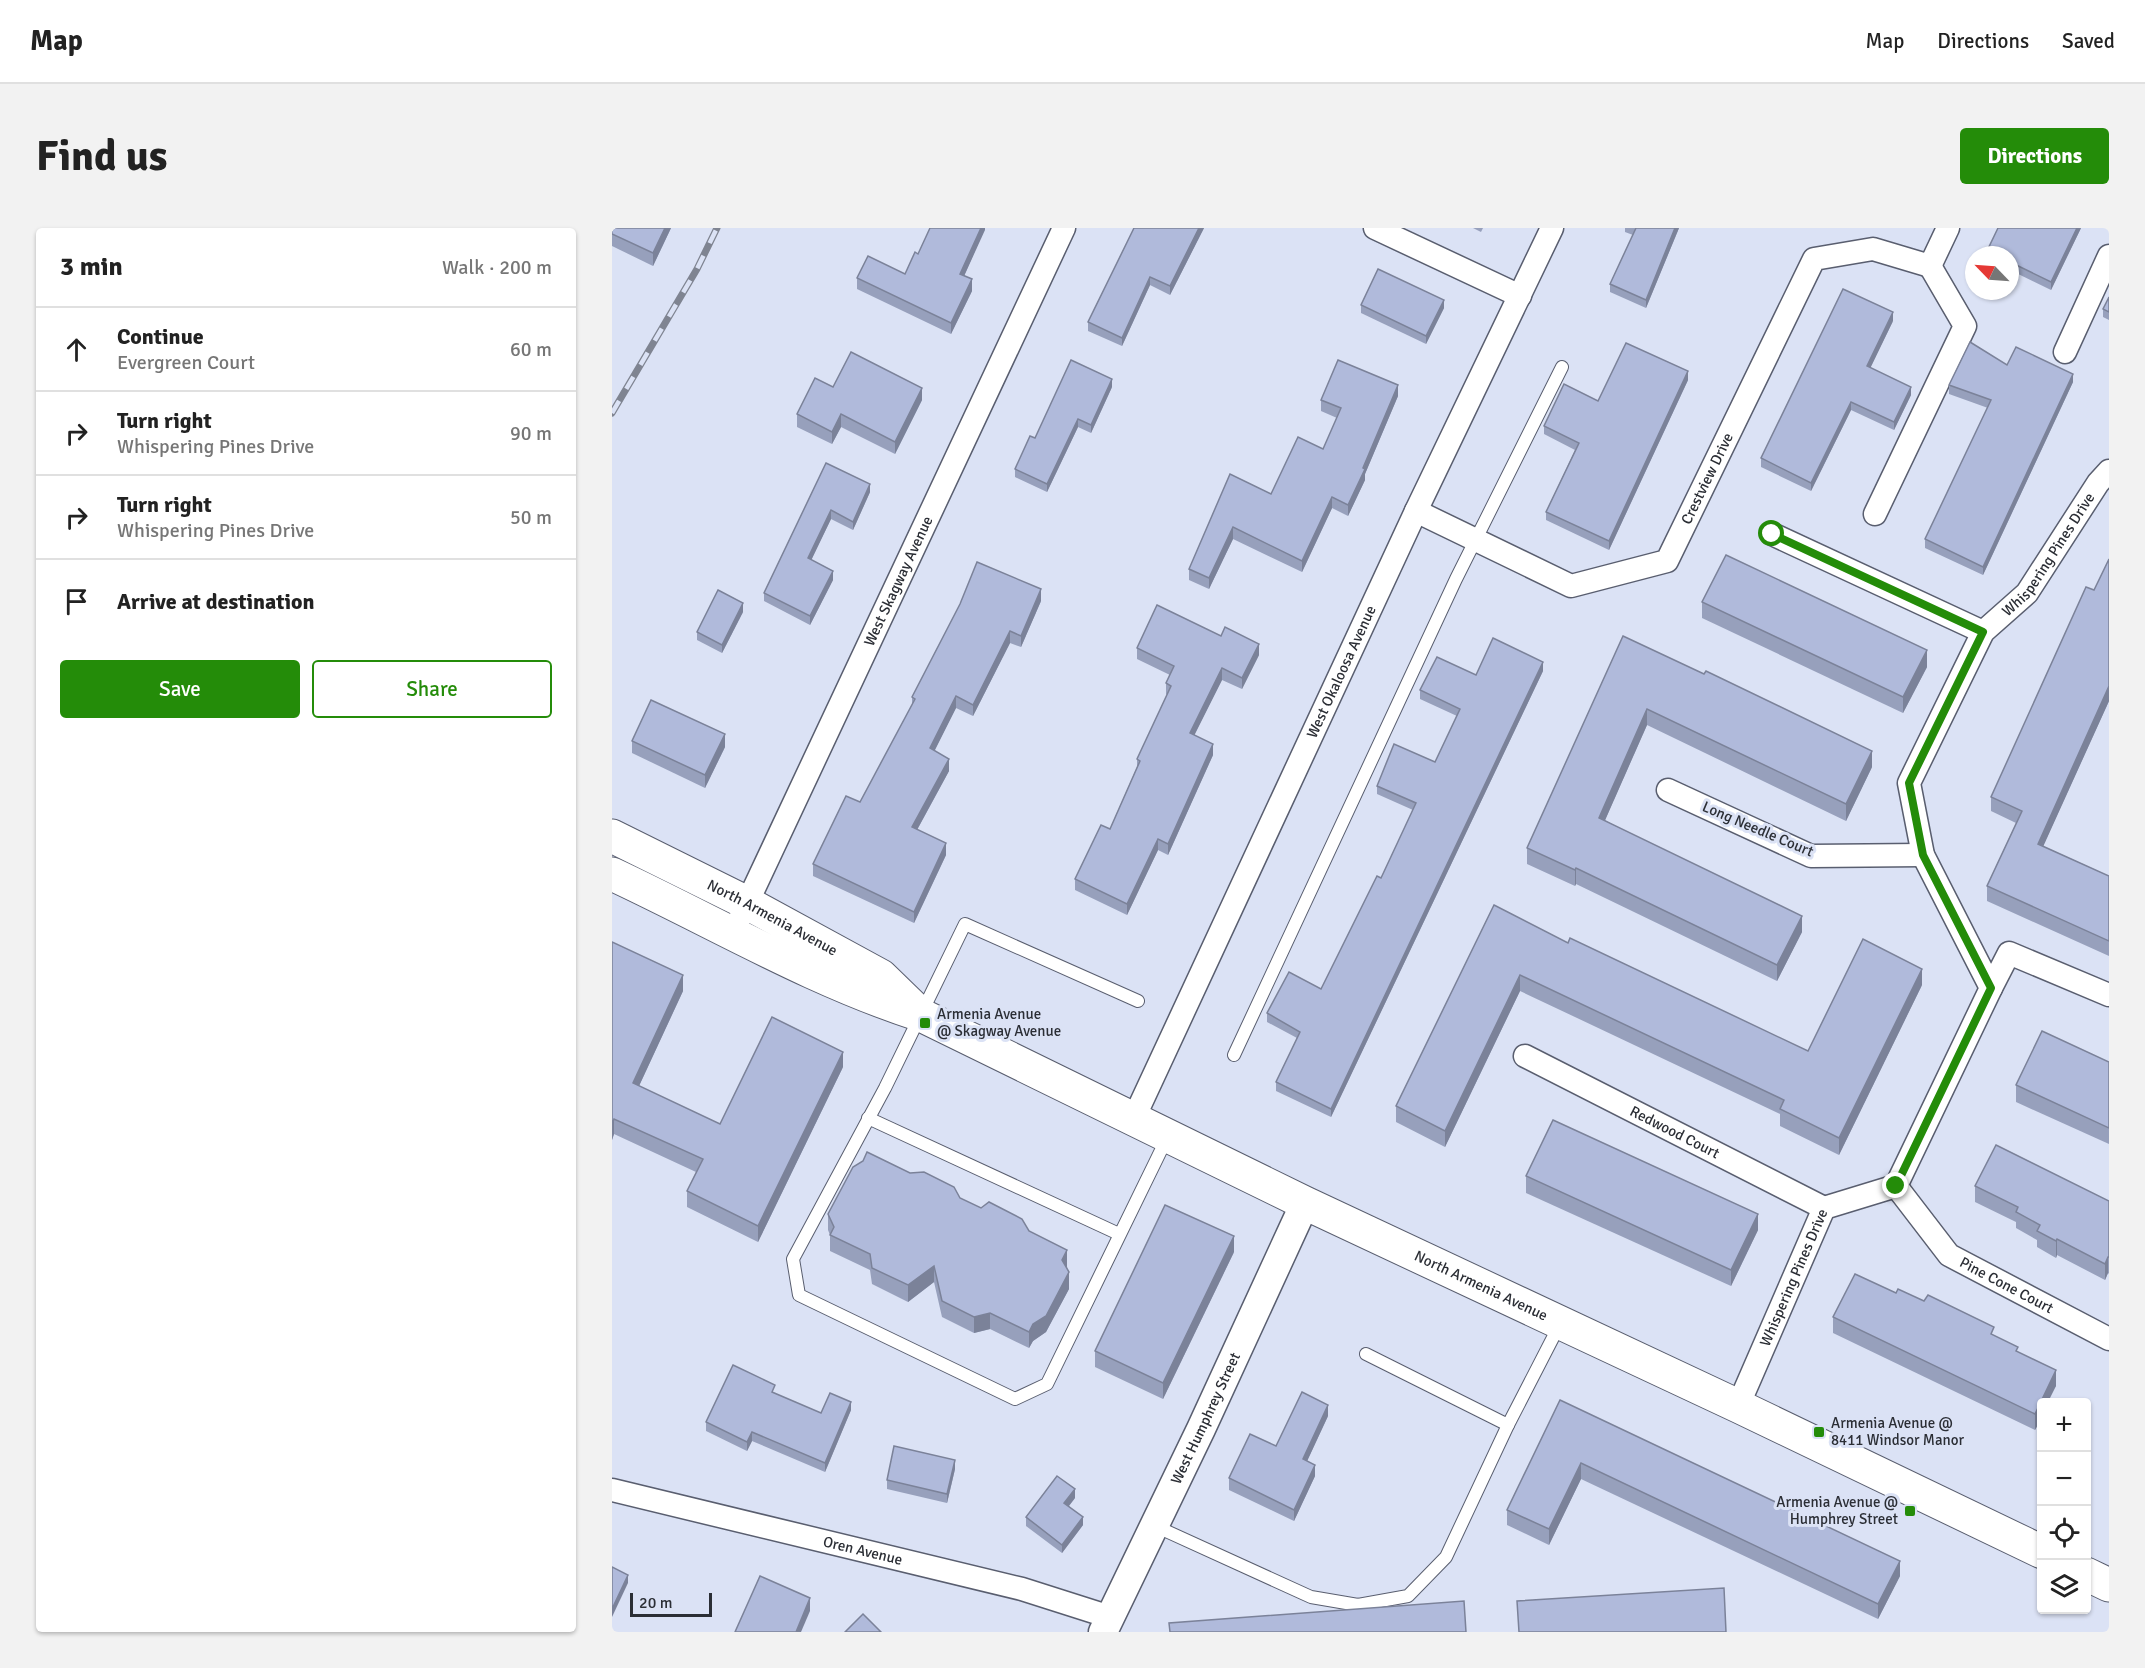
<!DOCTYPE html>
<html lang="en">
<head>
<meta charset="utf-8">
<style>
  :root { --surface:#fff; --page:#f2f2f2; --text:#222; --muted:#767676; --line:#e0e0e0; --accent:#248c09 }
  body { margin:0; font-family:Signika,sans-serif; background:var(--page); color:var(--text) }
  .controls { position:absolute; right:18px; bottom:18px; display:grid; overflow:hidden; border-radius:6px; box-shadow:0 2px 4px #0004 }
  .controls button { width:54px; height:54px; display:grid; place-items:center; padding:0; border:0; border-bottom:2px solid var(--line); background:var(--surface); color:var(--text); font:30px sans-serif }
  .compass { position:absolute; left:1353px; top:18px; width:54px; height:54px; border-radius:50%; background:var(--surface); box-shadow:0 2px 4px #0004; rotate:295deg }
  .scale { position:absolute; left:18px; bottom:15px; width:82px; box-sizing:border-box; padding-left:6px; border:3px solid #2b2e35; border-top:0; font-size:16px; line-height:21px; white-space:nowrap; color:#2b2e35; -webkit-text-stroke:4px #dbe2f5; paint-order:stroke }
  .stop { position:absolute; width:18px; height:18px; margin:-14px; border:4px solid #248c09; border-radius:50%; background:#fff }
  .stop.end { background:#248c09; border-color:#fff; box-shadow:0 2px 6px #0008 }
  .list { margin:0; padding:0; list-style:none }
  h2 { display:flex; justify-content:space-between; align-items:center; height:78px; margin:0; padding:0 24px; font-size:26px }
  h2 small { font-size:20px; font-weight:400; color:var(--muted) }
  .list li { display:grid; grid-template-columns:39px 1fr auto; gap:18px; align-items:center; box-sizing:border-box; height:84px; padding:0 24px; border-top:2px solid var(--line) }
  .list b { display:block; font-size:22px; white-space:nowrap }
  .list p { margin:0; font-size:20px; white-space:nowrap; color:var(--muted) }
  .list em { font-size:20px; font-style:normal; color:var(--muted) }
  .actions { display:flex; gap:12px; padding:18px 24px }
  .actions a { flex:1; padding:14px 0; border:2px solid var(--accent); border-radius:6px; text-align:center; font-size:21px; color:var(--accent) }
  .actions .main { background:var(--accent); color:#fff }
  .icon { flex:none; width:33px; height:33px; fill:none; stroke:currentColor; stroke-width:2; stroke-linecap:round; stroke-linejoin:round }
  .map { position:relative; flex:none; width:1497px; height:1404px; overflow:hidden; border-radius:6px }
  header { display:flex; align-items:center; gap:36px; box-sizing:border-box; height:84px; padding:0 30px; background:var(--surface); border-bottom:2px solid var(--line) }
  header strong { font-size:28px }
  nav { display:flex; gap:33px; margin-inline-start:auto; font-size:21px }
  .intro { display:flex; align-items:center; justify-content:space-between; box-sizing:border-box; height:144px; padding:0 36px }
  h1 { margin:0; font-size:42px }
  .button { padding:15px 27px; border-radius:6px; background:var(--accent); color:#fff; font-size:21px; font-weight:700 }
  main { display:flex; gap:36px; padding:0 36px }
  aside { flex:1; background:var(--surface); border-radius:6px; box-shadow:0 2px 4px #0004 }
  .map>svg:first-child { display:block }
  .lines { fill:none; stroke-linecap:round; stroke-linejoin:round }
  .service-casing { stroke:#595e6f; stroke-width:14 }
  .minor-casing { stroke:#595e6f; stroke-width:25 }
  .tertiary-casing { stroke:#595e6f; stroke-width:31 }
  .secondary-casing { stroke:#595e6f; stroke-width:35 }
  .service { stroke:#fff; stroke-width:12 }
  .minor { stroke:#fff; stroke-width:22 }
  .tertiary { stroke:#fff; stroke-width:28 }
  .secondary { stroke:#fff; stroke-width:33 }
  .rail-casing { stroke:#7f8491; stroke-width:7 }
  .rail { stroke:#dbe2f5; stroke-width:4.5; stroke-dasharray:14; stroke-linecap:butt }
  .wall { fill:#97a0bc }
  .shaded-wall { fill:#7b8299 }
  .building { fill:#b0badb; stroke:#7b8299; stroke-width:1.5 }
  .route { stroke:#248c09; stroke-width:8 }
  .poi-dot { fill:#248c09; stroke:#dbe2f5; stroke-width:2 }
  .labels { text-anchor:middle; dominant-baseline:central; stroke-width:6; stroke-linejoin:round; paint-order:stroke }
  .street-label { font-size:15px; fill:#2b2e35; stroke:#dbe2f5 }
  .poi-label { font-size:15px; fill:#2b2e35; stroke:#dbe2f5; text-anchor:start }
</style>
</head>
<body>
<header>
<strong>Map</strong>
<nav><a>Map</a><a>Directions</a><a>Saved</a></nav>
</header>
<div class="intro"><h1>Find us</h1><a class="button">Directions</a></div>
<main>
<aside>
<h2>3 min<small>Walk · 200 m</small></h2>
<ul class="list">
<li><svg class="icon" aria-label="ahead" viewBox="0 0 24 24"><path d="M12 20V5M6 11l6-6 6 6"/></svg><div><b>Continue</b><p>Evergreen Court</p></div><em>60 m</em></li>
<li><svg class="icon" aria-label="right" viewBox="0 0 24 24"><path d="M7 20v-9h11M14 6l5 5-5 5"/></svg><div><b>Turn right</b><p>Whispering Pines Drive</p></div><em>90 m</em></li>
<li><svg class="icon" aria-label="right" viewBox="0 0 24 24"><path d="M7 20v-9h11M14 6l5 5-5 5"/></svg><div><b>Turn right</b><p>Whispering Pines Drive</p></div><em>50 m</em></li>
<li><svg class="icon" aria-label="arrive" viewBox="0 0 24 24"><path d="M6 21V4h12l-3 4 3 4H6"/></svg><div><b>Arrive at destination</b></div></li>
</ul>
<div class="actions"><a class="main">Save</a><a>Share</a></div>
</aside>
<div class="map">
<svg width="1497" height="1404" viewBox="0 0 1497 1404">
  <rect width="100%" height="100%" fill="#dbe2f5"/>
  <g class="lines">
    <defs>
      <g id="service">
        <polyline points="526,773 353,696 273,860 181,1031 187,1067 403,1171 435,1156 556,908"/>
        <polyline points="622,827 844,351 950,139"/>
        <polyline points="256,890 507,1006"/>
        <polyline points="754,1126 896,1197 948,1096"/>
        <polyline points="543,1298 699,1369 746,1377 796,1368 834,1329 896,1197"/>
      </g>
      <g id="minor">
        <polyline points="763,0 908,68"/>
        <polyline points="1453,124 1497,28"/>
        <path id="s1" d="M804,283L959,358L1055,333L1202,31L1261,21L1318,38L1336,0"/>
        <polyline points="1263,286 1353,98 1318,38"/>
        <polyline points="1160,306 1371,404"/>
        <polyline points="1056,562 1199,628 1311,627"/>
        <path id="s2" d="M129,688L452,0"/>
        <polyline points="1379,760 1397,725 1497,767"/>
        <path id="s3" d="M913,828L1212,980"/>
        <path id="s4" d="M522,890L804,283L940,0"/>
        <path id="s5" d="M1284,958L1337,1027L1497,1111"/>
        <path id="s6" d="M1126,1178L1212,980L1284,958L1379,760L1311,627L1297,555L1371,404L1415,365L1486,255L1497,243"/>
        <path id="s7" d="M0,1262L410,1361L498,1389"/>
      </g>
      <g id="tertiary">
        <path id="s8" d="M491,1404L589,1201L693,975"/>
      </g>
      <g id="secondary">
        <path id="s9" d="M0,608L135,675L269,748L303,781"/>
        <path id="s10" d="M0,646C103,694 200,752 309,787L693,975L1126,1178L1430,1324"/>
        <polyline points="1474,1346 1497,1357"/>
      </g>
    </defs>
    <use href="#service" class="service-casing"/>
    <use href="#minor" class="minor-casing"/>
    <use href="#tertiary" class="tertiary-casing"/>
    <use href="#secondary" class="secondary-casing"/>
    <use href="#service" class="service"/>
    <use href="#minor" class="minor"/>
    <use href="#tertiary" class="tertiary"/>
    <use href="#secondary" class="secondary"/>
    <defs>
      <polyline id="rail" points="0,185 85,41 105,0"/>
    </defs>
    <use href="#rail" class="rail-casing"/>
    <use href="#rail" class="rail"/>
  </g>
  <g class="wall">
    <polygon points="0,0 59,0 41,38 0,18"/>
    <polygon points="373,0 352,48 360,63 339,106 245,61 245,50 293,46"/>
    <polygon points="522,0 592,0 558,67 538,57 510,118 476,103 476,94"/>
    <polygon points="861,0 871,0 869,4"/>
    <polygon points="1013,0 1067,0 1034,80 998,64 998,56 1021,7 1013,4"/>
    <polygon points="1469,0 1439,62 1398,42 1398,27 1375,27 1375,23"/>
    <polygon points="1497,69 1497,92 1491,89 1491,81"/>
    <polygon points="749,77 832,80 814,116 749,85"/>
    <polygon points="1281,93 1258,140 1299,167 1282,202 1239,182 1199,263 1149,239 1149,230"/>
    <polygon points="1395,137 1461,154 1371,347 1313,320 1313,311 1376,180 1337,166 1337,157"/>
    <polygon points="1076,152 997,322 934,292 934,284 963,222 932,206 932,198 986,173"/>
    <polygon points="221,159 310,172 283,226 229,199 220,216 185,199 185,186"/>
    <polygon points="500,159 479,205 466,199 435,264 403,249 403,241 423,210"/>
    <polygon points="786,168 753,246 753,252 736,288 720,280 690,344 621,311 597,361 577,352 577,341 618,246 659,266 711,221 725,190 709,183 709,172"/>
    <polygon points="214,235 258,264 241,302 219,291 199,332 221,352 198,397 152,373 152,365"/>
    <polygon points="1497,331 1497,473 1431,618 1497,648 1497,728 1375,673 1375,658 1404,595 1379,583 1379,569 1482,362"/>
    <polygon points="429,373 409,419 398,415 361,488 344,480 322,523 337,543 305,602 334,627 302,695 201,648 201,636 248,574 300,478 300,469"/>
    <polygon points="1090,374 1315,439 1291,485 1090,390"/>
    <polygon points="131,384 110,425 85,412 85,404"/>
    <polygon points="1011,408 1260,539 1234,593 1035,497 993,592 1190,704 1165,753 964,656 963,658 915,636 915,620"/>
    <polygon points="525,420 647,427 630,461 610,452 582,507 601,527 556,627 546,622 515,687 463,662 463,651 498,601 525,539 525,531 555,467 554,466 554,455 558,447 525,431"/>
    <polygon points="931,443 719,889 664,863 664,854 685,810 655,794 655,785 709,761 769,650 801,582 765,566 765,558 823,534 845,488 808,471 808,462 864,447"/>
    <polygon points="20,513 113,519 93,560 20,525"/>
    <polygon points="882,677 956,715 1196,823 1310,757 1227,927 1168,898 1168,886 908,763 833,919 784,894 784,878"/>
    <polygon points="0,714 71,763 27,858 108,896 231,839 146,1014 75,979 75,963 84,944 2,906 0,912"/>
    <polygon points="1497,834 1497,916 1404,874 1404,857"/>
    <polygon points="914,948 1146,1002 1119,1058 914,965"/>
    <polygon points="1363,958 1497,973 1497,1046 1496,1045 1493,1052 1445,1027 1444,1030 1425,1019 1425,1012 1404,1000 1404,994 1363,974"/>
    <polygon points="348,970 455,1038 457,1061 434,1104 421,1113 417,1120 378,1101 362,1105 330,1089 322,1054 296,1074 260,1056 258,1042 218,1023 218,1007 216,1002 216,986"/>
    <polygon points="622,1024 551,1171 483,1139 483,1123"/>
    <polygon points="1284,1065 1382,1108 1406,1124 1444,1158 1430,1174 1430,1189 1423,1202 1221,1105 1221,1089"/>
    <polygon points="163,1166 209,1185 239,1182 213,1244 140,1213 135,1223 94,1203 94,1194"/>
    <polygon points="948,1172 1288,1348 1266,1391 969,1251 937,1317 895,1297 895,1282"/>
    <polygon points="716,1188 695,1233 703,1248 682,1293 617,1262 617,1250 664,1218"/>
    <polygon points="343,1241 335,1275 275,1261 275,1252"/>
    <polygon points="463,1270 457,1278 471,1297 450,1325 414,1298 414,1289"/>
  </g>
  <g class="shaded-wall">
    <polygon points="53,0 59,0 41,38 41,25"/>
    <polygon points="369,0 373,0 373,2 348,57 348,46"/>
    <polygon points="587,0 592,0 558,67 558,58"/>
    <polygon points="1063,0 1067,0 1034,80 1034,72"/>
    <polygon points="1465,0 1469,0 1439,62 1439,54"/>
    <polygon points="538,49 538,57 510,118 510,110"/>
    <polygon points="360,51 360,63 339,106 339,95"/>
    <polygon points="832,72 832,80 814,116 814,108"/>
    <polygon points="1281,84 1281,93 1255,147 1255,138"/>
    <polygon points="1076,143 1076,152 997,322 997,313"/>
    <polygon points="1461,146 1461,154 1371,347 1371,339"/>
    <polygon points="500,151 500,159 479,205 479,197"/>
    <polygon points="786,157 786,168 753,246 753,252 736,288 736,277"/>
    <polygon points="1299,159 1299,167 1282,202 1282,194"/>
    <polygon points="310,160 310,172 283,226 283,214"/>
    <polygon points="1239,174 1239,182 1199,263 1199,255"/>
    <polygon points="229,186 229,199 220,216 220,204"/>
    <polygon points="466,191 466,199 435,264 435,256"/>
    <polygon points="258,256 258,264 241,302 241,294"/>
    <polygon points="720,269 720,280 690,344 690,333"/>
    <polygon points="219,282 219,291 196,339 196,330"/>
    <polygon points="621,299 621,311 597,361 597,350"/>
    <polygon points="221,343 221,352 198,397 198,388"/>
    <polygon points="429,361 429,373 409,419 409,408"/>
    <polygon points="131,375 131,384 110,425 110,417"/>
    <polygon points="398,403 398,415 361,488 361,477"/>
    <polygon points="647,416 647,427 630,461 630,450"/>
    <polygon points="1315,422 1315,439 1291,485 1291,469"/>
    <polygon points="931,434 931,443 719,889 719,881"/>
    <polygon points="610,440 610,452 578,516 578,505"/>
    <polygon points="1497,458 1497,473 1426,630 1426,616"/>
    <polygon points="344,468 344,480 318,532 318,520"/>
    <polygon points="1035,481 1035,497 987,606 987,590"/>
    <polygon points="113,506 113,519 93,560 93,547"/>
    <polygon points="601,516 601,527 556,627 556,616"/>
    <polygon points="1260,523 1260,539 1234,593 1234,576"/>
    <polygon points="337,531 337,543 300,611 300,599"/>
    <polygon points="546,611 546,622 515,687 515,676"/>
    <polygon points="334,615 334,627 302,695 302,684"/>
    <polygon points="964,640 964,656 963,658 963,642"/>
    <polygon points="1190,688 1190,704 1165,753 1165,737"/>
    <polygon points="1310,741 1310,757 1227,927 1227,910"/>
    <polygon points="71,747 71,763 21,871 21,855"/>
    <polygon points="908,747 908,763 833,919 833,903"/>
    <polygon points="231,824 231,839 146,1014 146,998"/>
    <polygon points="2,891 2,906 0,912 0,896"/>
    <polygon points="1146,986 1146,1002 1119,1058 1119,1042"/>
    <polygon points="622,1008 622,1024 551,1171 551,1155"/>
    <polygon points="1445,1011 1445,1027 1444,1030 1444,1013"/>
    <polygon points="455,1022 455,1038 450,1048 450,1032"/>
    <polygon points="1496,1029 1496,1045 1493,1052 1493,1036"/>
    <polygon points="322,1038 322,1054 296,1074 296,1057"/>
    <polygon points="457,1044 457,1061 434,1104 421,1113 417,1120 417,1104 421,1096"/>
    <polygon points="378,1085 378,1101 362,1105 362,1089"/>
    <polygon points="1444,1142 1444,1158 1436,1174 1430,1174 1430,1189 1423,1202 1423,1186"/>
    <polygon points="239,1174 239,1182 213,1244 213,1235"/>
    <polygon points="716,1177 716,1188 691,1242 691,1231"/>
    <polygon points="140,1204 140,1213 135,1223 135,1214"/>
    <polygon points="343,1232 343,1241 335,1275 335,1266"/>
    <polygon points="969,1235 969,1251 937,1317 937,1301"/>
    <polygon points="703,1237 703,1248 682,1293 682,1282"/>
    <polygon points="463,1261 463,1270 452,1284 452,1275"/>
    <polygon points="471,1289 471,1297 450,1325 450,1317"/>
    <polygon points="1288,1333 1288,1348 1266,1391 1266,1376"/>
    <polygon points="16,1347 16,1355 0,1389 0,1381"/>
    <polygon points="198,1370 198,1383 189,1404 184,1404"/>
  </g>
  <g class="building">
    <polygon points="0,0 53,0 41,25 0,6"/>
    <polygon points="318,0 369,0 348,46 360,51 339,95 245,50 256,28 293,46 303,24 306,26"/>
    <polygon points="522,0 587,0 558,58 538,49 510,110 476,94"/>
    <polygon points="1023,0 1063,0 1034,72 998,56 1024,0"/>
    <polygon points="1386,0 1465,0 1439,54 1398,34 1398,27 1384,27 1375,23"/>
    <polygon points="766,41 832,72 814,108 749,77"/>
    <polygon points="1231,61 1281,84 1255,138 1299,159 1282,194 1239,174 1199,255 1149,230"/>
    <polygon points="1497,69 1497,84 1491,81"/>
    <polygon points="1358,114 1395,137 1404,119 1461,146 1371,339 1313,311 1379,172 1337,157"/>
    <polygon points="1014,115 1076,143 997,313 934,284 967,215 932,198 952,156 986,173"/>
    <polygon points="239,124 310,160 283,214 229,186 220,204 185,186 203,150 221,159"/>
    <polygon points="459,132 500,151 479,197 466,191 435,256 403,241 418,208 423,210"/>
    <polygon points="726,132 786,157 751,240 753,241 736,277 720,269 690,333 621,299 597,350 577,341 618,246 659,266 686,209 711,221 729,180 709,172"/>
    <polygon points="214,235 258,256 241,294 219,282 196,330 221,343 198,388 152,365"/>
    <polygon points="1114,327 1315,422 1291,469 1090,374"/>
    <polygon points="1497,331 1497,458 1426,616 1497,648 1497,713 1375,658 1410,583 1379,569 1474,359 1482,362"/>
    <polygon points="365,334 429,361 409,408 398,403 361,477 344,468 318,520 337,531 300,599 334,615 302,684 201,636 234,568 248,574 303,471 300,469 348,376"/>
    <polygon points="106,362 131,375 110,417 85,404"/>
    <polygon points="545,377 609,408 613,399 647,416 630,450 610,440 578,505 601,516 556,616 546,611 515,676 463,651 489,597 498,601 528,533 525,531 559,458 554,455 562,438 525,420"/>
    <polygon points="1011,408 1092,446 1094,443 1260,523 1234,576 1035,481 987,590 1190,688 1165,737 964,640 963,642 915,620"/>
    <polygon points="881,410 931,434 719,881 664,854 688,804 655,785 677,744 709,761 765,648 769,650 804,575 765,558 782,516 823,534 848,481 808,462 825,429 864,447"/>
    <polygon points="39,472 113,506 93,547 20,513"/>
    <polygon points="882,677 956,715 958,710 1196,823 1251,711 1310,741 1227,910 1168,881 1172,872 908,747 833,903 784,878"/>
    <polygon points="0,714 71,747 21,855 108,896 160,789 231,824 146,998 75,963 91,931 2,891 0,896"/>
    <polygon points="1430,803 1497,834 1497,900 1404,857"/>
    <polygon points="941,892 1146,986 1119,1042 914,948"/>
    <polygon points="1384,917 1497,973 1497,1029 1496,1029 1493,1036 1445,1011 1444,1013 1425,1003 1428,997 1404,984 1406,979 1363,958"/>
    <polygon points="255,924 298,945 312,944 342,959 348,970 369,980 377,974 410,991 417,1003 455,1022 450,1032 457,1044 434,1088 421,1096 417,1104 378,1085 362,1089 330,1073 322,1038 296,1057 260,1040 258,1026 218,1007 222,999 216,986 241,939 251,933"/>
    <polygon points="553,977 622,1008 551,1155 483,1123"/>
    <polygon points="1243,1046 1284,1065 1286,1061 1312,1073 1316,1067 1382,1099 1379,1106 1406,1119 1404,1123 1444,1142 1423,1186 1221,1089"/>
    <polygon points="121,1137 163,1157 160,1164 209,1185 218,1165 239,1174 213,1235 140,1204 135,1214 94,1194"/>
    <polygon points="690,1164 716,1177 691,1231 703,1237 682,1282 617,1250 638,1206 664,1218"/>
    <polygon points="948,1172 1288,1333 1266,1376 969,1235 937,1301 895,1282"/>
    <polygon points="282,1218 343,1232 335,1266 275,1252"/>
    <polygon points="445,1248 463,1261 452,1275 471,1289 450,1317 414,1289"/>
    <polygon points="0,1339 16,1347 0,1381"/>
    <polygon points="148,1348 198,1370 184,1404 123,1404"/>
    <polygon points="1112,1360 1114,1404 907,1404 905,1373"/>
    <polygon points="852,1373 854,1404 558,1404 557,1395"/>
    <polygon points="251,1386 269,1404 233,1404"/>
  </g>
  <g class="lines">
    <polyline class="route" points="1160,306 1371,404 1297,555 1311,627 1379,760 1284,958"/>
  </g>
  <g class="poi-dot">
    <rect x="307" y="789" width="12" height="12" rx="3"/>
    <rect x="1201" y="1198" width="12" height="12" rx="3"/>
    <rect x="1292" y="1277" width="12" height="12" rx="3"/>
  </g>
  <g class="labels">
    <g class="street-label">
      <text stroke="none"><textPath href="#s1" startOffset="363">Crestview Drive</textPath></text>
      <text stroke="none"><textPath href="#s6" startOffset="1004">Whispering Pines Drive</textPath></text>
      <text stroke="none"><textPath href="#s2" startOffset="370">West Skagway Avenue</textPath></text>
      <text stroke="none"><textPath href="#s4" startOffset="492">West Okaloosa Avenue</textPath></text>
      <text transform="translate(1146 601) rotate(23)">Long Needle Court</text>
      <text stroke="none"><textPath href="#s9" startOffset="180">North Armenia Avenue</textPath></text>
      <text stroke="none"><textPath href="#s3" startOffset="168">Redwood Court</textPath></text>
      <text stroke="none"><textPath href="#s6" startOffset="140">Whispering Pines Drive</textPath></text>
      <text stroke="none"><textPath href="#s10" startOffset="962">North Armenia Avenue</textPath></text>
      <text stroke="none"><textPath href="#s5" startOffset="152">Pine Cone Court</textPath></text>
      <text stroke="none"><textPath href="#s8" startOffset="237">West Humphrey Street</textPath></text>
      <text stroke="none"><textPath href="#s7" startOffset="258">Oren Avenue</textPath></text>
    </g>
    <g class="poi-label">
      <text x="325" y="786">Armenia Avenue<tspan x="325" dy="17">@ Skagway Avenue</tspan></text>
      <text x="1219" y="1195">Armenia Avenue @<tspan x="1219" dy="17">8411 Windsor Manor</tspan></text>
      <text x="1286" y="1274" text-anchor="end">Armenia Avenue @<tspan x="1286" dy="17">Humphrey Street</tspan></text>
    </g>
  </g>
</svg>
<div class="controls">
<button>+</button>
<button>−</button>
<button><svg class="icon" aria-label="locate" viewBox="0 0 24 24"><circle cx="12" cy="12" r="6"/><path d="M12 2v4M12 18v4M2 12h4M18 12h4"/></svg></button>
<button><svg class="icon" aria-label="layers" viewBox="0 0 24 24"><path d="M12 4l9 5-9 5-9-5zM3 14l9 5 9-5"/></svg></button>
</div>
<svg class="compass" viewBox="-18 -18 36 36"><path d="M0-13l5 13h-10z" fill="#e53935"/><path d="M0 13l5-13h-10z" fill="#767676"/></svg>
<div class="scale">20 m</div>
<div class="stop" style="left:1160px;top:306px"></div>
<div class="stop end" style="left:1284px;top:958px"></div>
</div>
</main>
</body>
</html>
